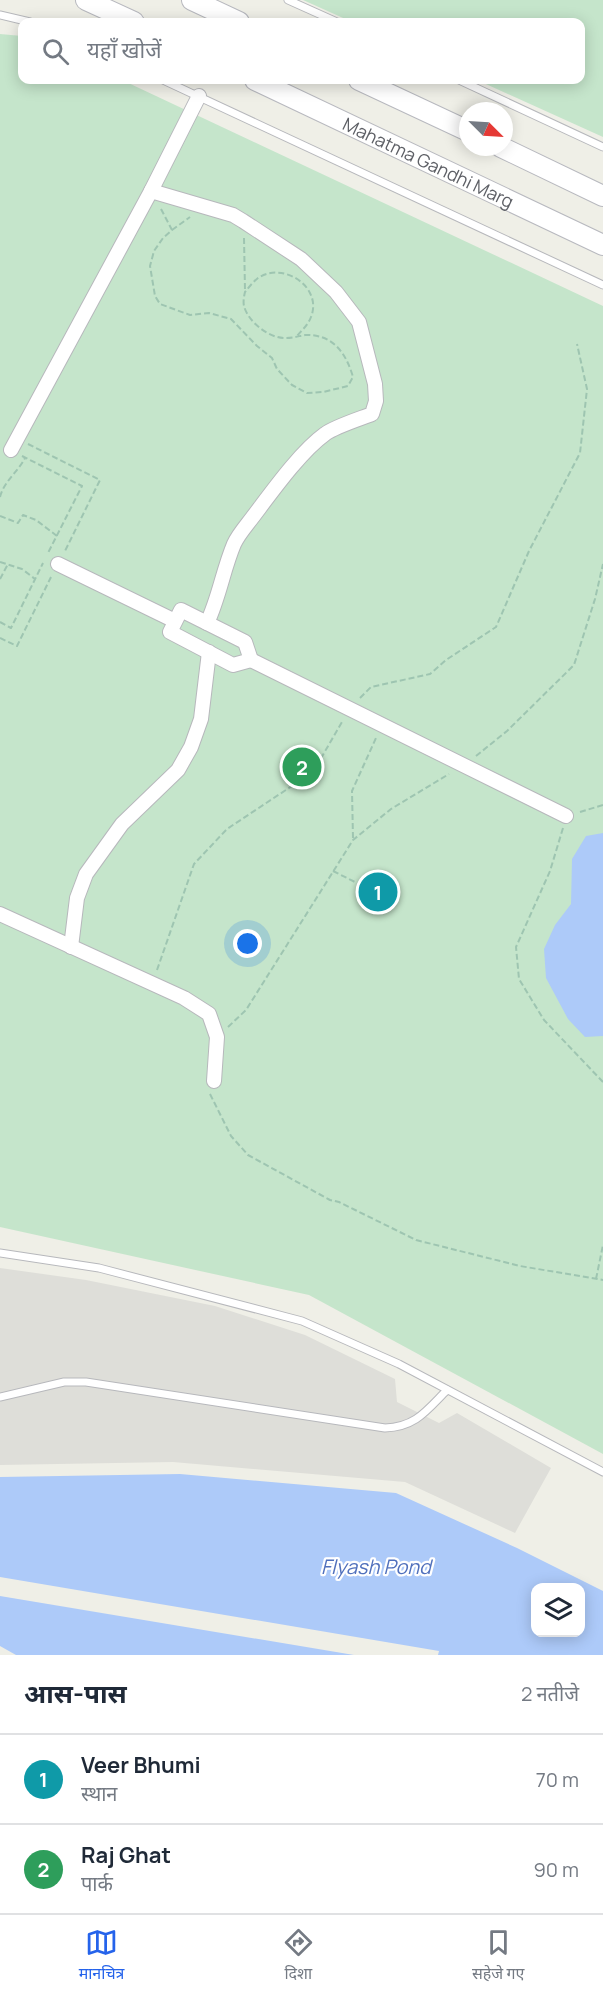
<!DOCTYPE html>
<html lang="hi">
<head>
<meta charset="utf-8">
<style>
  :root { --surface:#fff; --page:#f6f6f7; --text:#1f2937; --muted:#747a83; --line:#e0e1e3; --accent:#2563eb }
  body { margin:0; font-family:Manrope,"Noto Sans Devanagari",sans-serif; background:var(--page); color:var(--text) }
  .controls { position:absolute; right:18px; bottom:18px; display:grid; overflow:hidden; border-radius:12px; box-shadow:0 3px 15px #0003 }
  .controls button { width:54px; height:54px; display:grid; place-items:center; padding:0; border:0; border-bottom:2px solid var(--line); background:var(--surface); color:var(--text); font:30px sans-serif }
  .compass { position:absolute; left:459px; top:102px; width:54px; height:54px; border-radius:50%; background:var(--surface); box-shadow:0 3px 15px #0003; rotate:114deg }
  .you { position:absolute; left:248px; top:944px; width:21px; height:21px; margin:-15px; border:4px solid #fff; border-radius:50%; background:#1a73e8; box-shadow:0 0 0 9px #1a73e833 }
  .badge { display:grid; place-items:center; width:39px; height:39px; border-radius:50%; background:var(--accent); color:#fff; font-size:20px; font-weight:700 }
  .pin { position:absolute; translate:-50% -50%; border:3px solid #fff; box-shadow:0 2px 6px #0006 }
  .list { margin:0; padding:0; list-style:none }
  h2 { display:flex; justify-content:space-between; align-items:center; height:78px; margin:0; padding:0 24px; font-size:26px }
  h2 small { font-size:20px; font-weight:400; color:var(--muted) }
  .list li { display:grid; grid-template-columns:39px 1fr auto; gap:18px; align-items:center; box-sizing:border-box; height:90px; padding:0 24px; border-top:2px solid var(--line) }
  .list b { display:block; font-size:22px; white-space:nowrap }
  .list p { margin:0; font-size:20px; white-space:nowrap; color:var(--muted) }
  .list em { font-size:20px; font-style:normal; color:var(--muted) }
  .icon { flex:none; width:33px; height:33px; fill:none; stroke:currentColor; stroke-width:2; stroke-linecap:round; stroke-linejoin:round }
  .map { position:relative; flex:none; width:603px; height:1655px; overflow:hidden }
  .search { position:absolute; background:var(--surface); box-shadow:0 3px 15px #0003; left:18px; right:18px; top:18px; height:66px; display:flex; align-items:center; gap:15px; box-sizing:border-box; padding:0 21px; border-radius:12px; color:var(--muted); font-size:22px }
  .sheet { height:258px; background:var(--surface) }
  nav { display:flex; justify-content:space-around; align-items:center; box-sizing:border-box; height:84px; border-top:2px solid var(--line); background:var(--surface); font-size:16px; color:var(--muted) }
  nav a { display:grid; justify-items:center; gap:3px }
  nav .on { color:var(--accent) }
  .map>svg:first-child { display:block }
  .industrial { fill:#deded9 }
  .green { fill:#c5e5cb }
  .water { fill:#adcaf9; fill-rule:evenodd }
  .building { fill:#cbc9c4; stroke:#d4d2c5; stroke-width:1.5 }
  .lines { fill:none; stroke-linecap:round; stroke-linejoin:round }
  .lane-casing { stroke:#b7b8bc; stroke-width:9 }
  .street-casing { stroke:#b7b8bc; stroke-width:16 }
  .secondary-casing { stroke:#b8b9bf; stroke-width:22 }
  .path { stroke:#9ec5b1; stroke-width:2; stroke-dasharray:6 3; stroke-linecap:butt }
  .lane { stroke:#fff; stroke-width:7 }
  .street { stroke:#fff; stroke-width:14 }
  .secondary { stroke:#fff; stroke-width:20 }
  .labels { text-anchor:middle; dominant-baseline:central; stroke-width:4.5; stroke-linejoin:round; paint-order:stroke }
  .street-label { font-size:18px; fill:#5e6066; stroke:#fff }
  .water-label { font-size:20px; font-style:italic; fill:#5070bc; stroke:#fff }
</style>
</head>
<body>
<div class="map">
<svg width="603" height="1655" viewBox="0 0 603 1655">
  <rect width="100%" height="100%" fill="#efefe7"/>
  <polygon class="industrial" points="0,1268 86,1280 215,1306 305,1335 395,1379 397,1402 439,1423 457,1413 551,1468 515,1533 405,1482 173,1462 0,1465"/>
  <g class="green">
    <polygon points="303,0 603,0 603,137 477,80 580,80 580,22 352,22"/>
    <polygon points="0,34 22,36 22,80 122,80 603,306 603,1454 309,1295 0,1227"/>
  </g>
  <g class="water">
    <polygon points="603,833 603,1036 585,1037 568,1019 546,978 544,949 555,925 571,904 572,859 586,836"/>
    <path d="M180,1474L396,1493L517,1548L603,1591V1655H438L439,1651L0,1577V1477ZM536,1588H580V1632H536Z"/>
    <polygon points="0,1596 354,1655 16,1655 0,1646"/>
  </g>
  <polygon class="building" points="373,880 390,887 383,904 366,896"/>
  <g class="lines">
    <defs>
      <g id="lane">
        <polyline points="288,0 337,22"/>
        <polyline points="0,15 30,22"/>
        <polyline points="163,80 603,285"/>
        <polyline points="459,80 603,147"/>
        <polyline points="0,1253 99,1268 302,1321 399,1364 603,1472"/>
        <path d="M0,1397L64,1382H86L385,1428C416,1427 427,1410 447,1390"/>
      </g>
      <g id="street">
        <path d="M151,191L233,215L243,221L301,259L336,292L359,322L375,384L376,401L372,414C359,419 334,427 325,434C300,452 271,493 252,518C246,526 238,535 234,544C223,570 219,598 207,623"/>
        <polyline points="11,450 151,191 199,96"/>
        <polyline points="58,564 175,621"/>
        <polygon points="181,610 245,642 251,660 233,665 170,632"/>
        <polyline points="251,660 566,816"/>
        <polyline points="0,914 184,998 209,1014 217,1037 214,1081"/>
        <polyline points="71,947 77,898 86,874 122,824 178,770 191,747 201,719 209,652"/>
      </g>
      <g id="secondary">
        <polyline points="86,0 134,22"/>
        <polyline points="192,0 239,22"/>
        <path id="s1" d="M255,80L603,245"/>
        <polyline points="359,80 468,131"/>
        <polyline points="501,147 603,196"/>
      </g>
    </defs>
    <use href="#lane" class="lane-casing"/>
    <use href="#street" class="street-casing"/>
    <use href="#secondary" class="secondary-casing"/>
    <g class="path">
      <path d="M161,209L172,230L163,238L154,251L150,266L155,296L160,304L190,315L209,313L231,319L257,346L272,358L277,369L292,385L307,393L323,392L348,386L353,377C346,353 333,334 305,335C299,336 293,338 286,338C270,339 248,322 244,306C243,302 244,296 245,292C249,287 253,282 258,278C283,261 323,287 311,317C308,325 302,330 297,336"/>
      <polyline points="172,230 190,217"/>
      <polyline points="244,238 245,290"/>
      <polyline points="28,444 100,480 65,551"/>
      <polyline points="22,456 82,486 48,553"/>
      <path d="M0,497C4,481 18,472 25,458"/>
      <polyline points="0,516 18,523 23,515 36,520 57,536"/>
      <polyline points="0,562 22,569 35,579"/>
      <polyline points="0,579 8,564"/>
      <polyline points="0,622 11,628 43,563"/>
      <polyline points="0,638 17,646 51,577"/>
      <polyline points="360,698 371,687 430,674 446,660 496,627 529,551 580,453 587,389 577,344"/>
      <polyline points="476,756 507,731 574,665 595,599 603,564"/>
      <polyline points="580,812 603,805"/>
      <polyline points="563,828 550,871 516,947 519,979 544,1020 603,1082"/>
      <polyline points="353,838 352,791 376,738"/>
      <polyline points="333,871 365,887 371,874 394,885 383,909 360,898 365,887"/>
      <polyline points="157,970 194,864 227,829 313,772 342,722"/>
      <polyline points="228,1027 246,1010 353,840 391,809 449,774"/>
      <polyline points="210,1094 231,1136 248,1155 330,1200 339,1202 416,1240 520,1266 603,1280"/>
      <polyline points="596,1279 603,1245"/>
    </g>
    <use href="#lane" class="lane"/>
    <use href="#street" class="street"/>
    <use href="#secondary" class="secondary"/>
  </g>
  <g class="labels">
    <g class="street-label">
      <text stroke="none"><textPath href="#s1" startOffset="192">Mahatma Gandhi Marg</textPath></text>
    </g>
    <g class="water-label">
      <text x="376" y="1566">Flyash Pond</text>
    </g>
  </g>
</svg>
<div class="controls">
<button><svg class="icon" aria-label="layers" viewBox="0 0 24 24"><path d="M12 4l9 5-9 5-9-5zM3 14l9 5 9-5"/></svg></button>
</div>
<svg class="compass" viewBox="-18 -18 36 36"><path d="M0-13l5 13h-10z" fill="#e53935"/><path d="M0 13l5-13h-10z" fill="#747a83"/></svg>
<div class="you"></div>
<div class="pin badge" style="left:378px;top:892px;background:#0f9aa8">1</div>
<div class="pin badge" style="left:302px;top:767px;background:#2e9e5b">2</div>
<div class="search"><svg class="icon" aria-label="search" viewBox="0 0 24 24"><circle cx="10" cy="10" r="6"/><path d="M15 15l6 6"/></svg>यहाँ खोजें</div>
</div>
<section class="sheet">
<h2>आस-पास<small>2 नतीजे</small></h2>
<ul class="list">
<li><span class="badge" style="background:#0f9aa8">1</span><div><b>Veer Bhumi</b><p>स्थान</p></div><em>70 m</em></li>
<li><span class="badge" style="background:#2e9e5b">2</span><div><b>Raj Ghat</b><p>पार्क</p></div><em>90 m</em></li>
</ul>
</section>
<nav>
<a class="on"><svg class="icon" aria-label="map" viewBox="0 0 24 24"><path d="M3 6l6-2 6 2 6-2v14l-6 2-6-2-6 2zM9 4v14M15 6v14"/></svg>मानचित्र</a>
<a><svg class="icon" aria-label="directions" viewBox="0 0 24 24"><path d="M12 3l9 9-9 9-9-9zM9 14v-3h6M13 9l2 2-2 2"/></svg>दिशा</a>
<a><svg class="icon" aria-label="saved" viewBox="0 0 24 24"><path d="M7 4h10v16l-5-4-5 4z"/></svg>सहेजे गए</a>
</nav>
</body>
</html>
